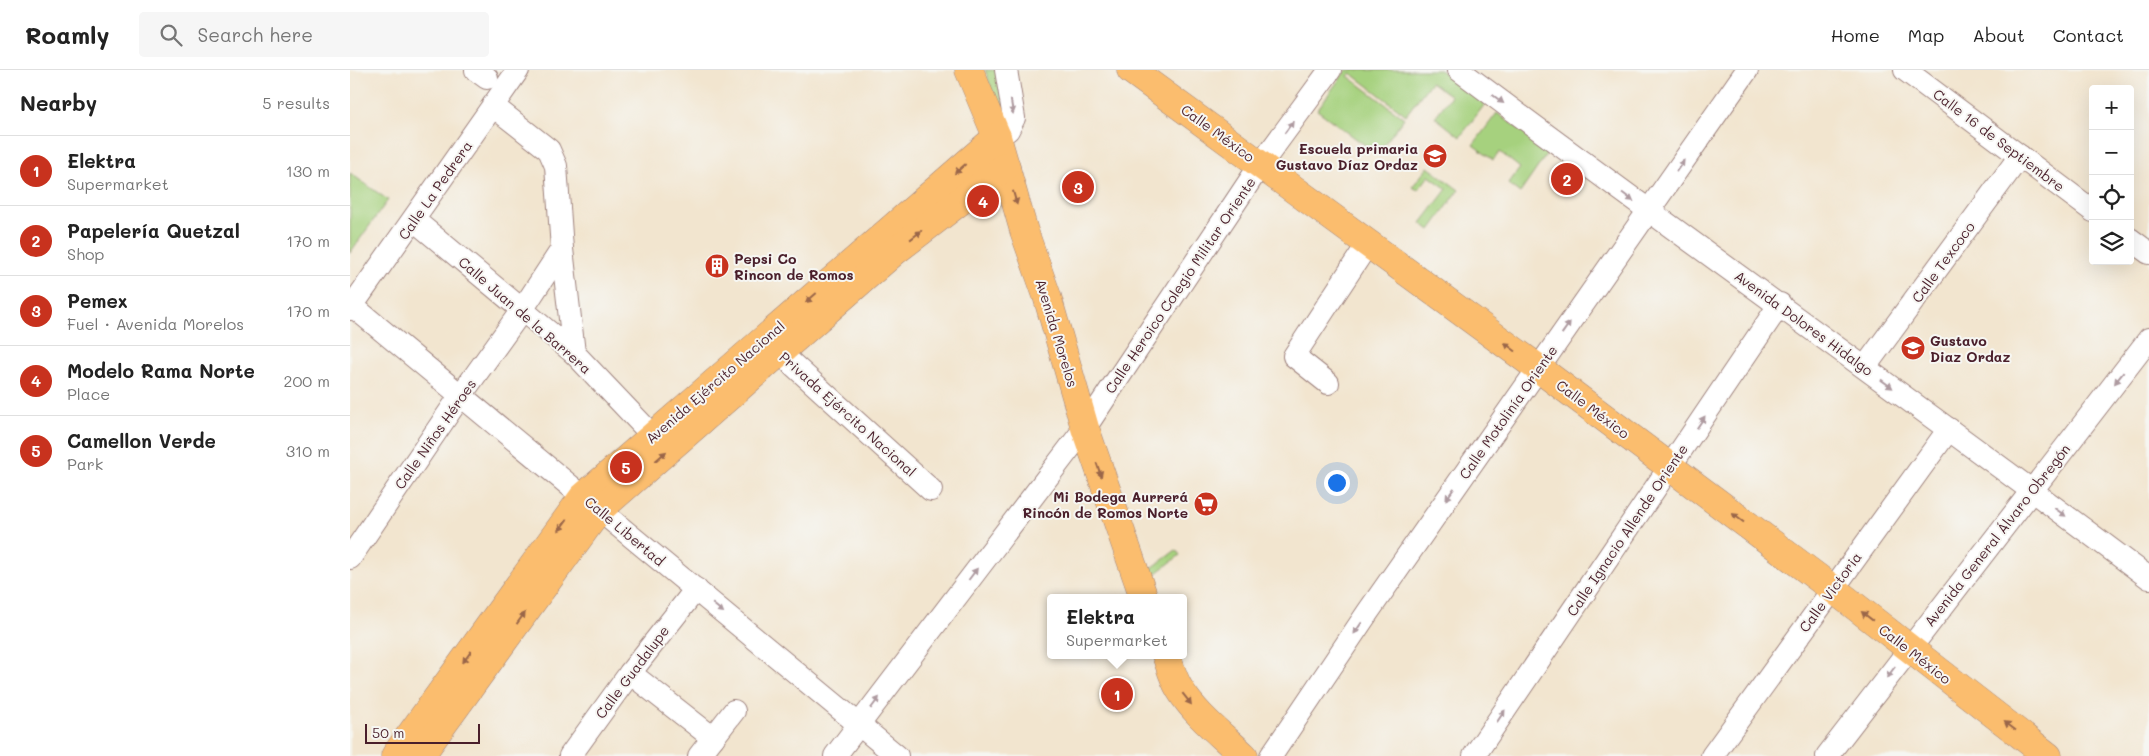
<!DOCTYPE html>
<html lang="en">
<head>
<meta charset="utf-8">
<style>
  :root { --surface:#fff; --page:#f6f6f6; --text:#222; --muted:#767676; --line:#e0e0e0; --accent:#c8321e }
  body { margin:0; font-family:Mali,sans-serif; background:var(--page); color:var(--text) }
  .controls { position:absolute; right:15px; top:15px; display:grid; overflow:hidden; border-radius:5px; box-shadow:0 5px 20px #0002 }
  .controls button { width:45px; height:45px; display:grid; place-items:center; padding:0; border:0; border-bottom:1px solid var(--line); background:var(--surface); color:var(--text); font:25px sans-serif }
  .scale { position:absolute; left:15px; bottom:12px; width:115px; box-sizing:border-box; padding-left:5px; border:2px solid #4a1f2b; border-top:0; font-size:14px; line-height:18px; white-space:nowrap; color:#4a1f2b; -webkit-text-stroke:4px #f6f6f2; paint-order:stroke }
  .you { position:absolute; left:986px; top:412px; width:18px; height:18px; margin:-12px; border:4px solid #fff; border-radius:50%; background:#1a73e8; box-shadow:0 0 0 8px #1a73e833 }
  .badge { display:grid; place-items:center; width:32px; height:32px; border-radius:50%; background:var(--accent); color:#fff; font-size:16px; font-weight:700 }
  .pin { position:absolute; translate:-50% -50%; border:2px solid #fff; box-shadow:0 1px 5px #0006 }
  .popup { position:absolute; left:697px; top:524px; width:140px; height:65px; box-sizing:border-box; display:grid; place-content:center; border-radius:5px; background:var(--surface); filter:drop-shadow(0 1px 4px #0005); font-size:16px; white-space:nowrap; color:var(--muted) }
  .popup b { font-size:19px; color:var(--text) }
  .popup::after { content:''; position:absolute; left:50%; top:100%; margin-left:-10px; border:10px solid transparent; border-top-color:var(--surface) }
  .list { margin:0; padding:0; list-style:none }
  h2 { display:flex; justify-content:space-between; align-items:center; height:65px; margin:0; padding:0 20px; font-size:21px }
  h2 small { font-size:16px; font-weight:400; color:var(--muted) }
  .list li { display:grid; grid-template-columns:32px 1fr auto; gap:15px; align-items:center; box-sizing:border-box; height:70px; padding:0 20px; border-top:1px solid var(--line) }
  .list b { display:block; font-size:19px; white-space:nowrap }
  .list p { margin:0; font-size:16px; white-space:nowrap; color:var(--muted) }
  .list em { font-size:16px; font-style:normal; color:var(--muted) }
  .icon { flex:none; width:28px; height:28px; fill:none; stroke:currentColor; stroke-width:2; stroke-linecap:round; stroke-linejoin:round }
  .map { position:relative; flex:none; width:1799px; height:686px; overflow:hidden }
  header { display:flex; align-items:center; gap:30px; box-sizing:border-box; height:70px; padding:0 25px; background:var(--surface); border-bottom:1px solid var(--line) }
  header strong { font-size:24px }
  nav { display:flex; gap:28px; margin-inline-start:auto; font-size:18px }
  .search { width:350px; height:45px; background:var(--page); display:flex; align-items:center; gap:12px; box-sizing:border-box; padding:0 18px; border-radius:5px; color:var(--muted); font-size:19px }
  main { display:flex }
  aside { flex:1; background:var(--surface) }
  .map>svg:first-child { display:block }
  .green { fill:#a6d17e; stroke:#787854 }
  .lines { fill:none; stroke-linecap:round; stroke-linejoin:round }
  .minor-casing { stroke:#9e827d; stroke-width:24 }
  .major-casing { stroke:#9e827d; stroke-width:29 }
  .minor { stroke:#fff; stroke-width:22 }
  .major { stroke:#fbbd6e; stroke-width:28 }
  .oneway { fill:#ae9aa0 }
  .oneway2 { fill:#9a6649 }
  .labels { text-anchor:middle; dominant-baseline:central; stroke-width:4; stroke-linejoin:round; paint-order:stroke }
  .street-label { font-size:14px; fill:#4a1f2b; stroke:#f6f6f2 }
  .poi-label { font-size:14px; font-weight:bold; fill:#4a1f2b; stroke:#f6f6f2; text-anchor:end }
</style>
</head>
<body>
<header>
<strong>Roamly</strong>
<div class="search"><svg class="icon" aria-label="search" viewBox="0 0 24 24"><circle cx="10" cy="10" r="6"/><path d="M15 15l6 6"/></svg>Search here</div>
<nav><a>Home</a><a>Map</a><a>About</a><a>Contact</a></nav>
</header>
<main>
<aside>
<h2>Nearby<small>5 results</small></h2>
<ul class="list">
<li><span class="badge">1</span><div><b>Elektra</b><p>Supermarket</p></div><em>130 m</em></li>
<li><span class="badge">2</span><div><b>Papelería Quetzal</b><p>Shop</p></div><em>170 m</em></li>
<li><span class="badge">3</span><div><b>Pemex</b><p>Fuel · Avenida Morelos</p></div><em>170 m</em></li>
<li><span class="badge">4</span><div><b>Modelo Rama Norte</b><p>Place</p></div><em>200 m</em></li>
<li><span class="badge">5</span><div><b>Camellon Verde</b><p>Park</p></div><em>310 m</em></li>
</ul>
</aside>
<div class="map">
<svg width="1799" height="686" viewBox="0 0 1799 686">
  <rect width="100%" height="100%" fill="#f6f6f2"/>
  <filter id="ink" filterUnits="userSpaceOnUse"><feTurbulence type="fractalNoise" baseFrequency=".02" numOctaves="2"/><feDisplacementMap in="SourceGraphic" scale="10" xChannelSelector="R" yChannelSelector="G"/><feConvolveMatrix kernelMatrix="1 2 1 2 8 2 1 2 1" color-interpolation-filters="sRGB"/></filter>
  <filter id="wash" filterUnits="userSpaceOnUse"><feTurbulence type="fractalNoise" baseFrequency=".0096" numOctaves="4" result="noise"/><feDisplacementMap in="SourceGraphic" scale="20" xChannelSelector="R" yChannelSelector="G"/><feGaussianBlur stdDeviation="1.12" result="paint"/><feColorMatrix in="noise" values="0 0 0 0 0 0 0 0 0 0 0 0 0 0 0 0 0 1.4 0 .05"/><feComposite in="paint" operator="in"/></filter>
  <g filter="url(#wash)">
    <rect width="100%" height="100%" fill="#f2e5cf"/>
    <g class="green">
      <polygon points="635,0 650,0 656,41 650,45"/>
      <polygon points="996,0 1090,0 1135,34 1110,67 1085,47 1101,26 1081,12 1056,45 1001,3 998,6 1054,48 1027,84 967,40"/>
      <polygon points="1147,43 1199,81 1170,123 1158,114 1170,98 1150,82 1143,90 1123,75"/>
      <polygon points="1078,97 1109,120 1080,160 1071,153 1097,119 1079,106 1068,120 1062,117"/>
      <polygon points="0,103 38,130 0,183"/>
      <polygon points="826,480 830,485 798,510 795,503"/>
    </g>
  </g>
  <g filter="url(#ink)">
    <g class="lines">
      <defs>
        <g id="minor">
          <polyline points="126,0 137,8"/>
          <path d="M1109,0C1337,171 1571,336 1799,508"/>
          <polyline points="1555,0 1743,141"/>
          <polyline points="143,36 199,80 206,96 212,179 224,283"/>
          <polyline points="647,67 658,60 664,48 656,0"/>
          <polyline points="64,150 224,283 303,366"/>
          <polyline points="1780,169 1799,183"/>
          <polyline points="0,234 547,686"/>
          <polyline points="0,239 168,0"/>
          <polyline points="417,271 581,420"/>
          <polyline points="1515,297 1670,86"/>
          <polyline points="978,313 944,286 1019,172"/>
          <polyline points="0,488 111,325 172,240 212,179"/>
          <polyline points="280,603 363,668"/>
          <polyline points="220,686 280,603 346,519"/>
          <polyline points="349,686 384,641"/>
          <polyline points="485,686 735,358 911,94 980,0"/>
          <polyline points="921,686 1018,542 1397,0"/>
          <polyline points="1124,686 1430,234"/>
          <polyline points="1362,686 1599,359"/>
          <polyline points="1477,686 1799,269"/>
        </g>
        <g id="major">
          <polyline points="619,0 647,67 674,161 697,226 735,358 794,528"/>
          <polyline points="781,0 1188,298 1483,519 1698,686"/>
          <path d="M816,585C820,596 823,608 829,618C845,645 872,665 894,686"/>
          <polyline points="45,686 233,427 647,67"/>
          <polyline points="70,686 249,440 544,182 656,96"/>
        </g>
      </defs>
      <use href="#minor" class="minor-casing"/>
      <use href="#major" class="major-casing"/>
      <use href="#minor" class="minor"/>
      <use href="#major" class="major"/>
    </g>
    <defs><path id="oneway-solid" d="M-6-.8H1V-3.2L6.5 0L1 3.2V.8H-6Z" transform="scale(1.25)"/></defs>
    <g class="oneway">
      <use href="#oneway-solid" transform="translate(1148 29) rotate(37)"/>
      <use href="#oneway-solid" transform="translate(662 37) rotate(81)"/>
      <use href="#oneway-solid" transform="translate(939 57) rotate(-54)"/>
      <use href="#oneway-solid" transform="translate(1330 96) rotate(-55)"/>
      <use href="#oneway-solid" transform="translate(1278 127) rotate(37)"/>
      <use href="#oneway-solid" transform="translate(1216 258) rotate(-55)"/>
      <use href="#oneway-solid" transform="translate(1769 308) rotate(128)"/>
      <use href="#oneway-solid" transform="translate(1537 314) rotate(36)"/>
      <use href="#oneway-solid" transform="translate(1351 352) rotate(-56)"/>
      <use href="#oneway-solid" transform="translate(1100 424) rotate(125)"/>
      <use href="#oneway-solid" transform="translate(1710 442) rotate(36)"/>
      <use href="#oneway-solid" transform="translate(623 504) rotate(-53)"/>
      <use href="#oneway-solid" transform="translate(368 538) rotate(39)"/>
      <use href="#oneway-solid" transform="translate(1008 558) rotate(124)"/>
      <use href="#oneway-solid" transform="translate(1541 602) rotate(127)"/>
      <use href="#oneway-solid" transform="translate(525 633) rotate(-53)"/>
      <use href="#oneway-solid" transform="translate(1151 646) rotate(-56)"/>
    </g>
    <g class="oneway2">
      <use href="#oneway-solid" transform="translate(610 99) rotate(139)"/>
      <use href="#oneway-solid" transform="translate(665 128) rotate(74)"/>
      <use href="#oneway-solid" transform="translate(566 165) rotate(-38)"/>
      <use href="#oneway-solid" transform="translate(461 228) rotate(139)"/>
      <use href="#oneway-solid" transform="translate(1160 277) rotate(-143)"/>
      <use href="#oneway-solid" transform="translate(311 386) rotate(-41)"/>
      <use href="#oneway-solid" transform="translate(749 400) rotate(71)"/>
      <use href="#oneway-solid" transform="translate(1388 448) rotate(-143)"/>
      <use href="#oneway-solid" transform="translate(213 455) rotate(126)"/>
      <use href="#oneway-solid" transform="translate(1517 546) rotate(-142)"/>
      <use href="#oneway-solid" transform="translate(171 548) rotate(-54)"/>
      <use href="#oneway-solid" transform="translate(117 587) rotate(126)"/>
      <use href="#oneway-solid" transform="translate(837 629) rotate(52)"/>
      <use href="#oneway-solid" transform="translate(1660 656) rotate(-143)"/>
    </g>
  </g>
  <defs>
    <symbol id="school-disc" viewBox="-11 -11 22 22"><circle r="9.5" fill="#c8321e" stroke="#f6f6f2"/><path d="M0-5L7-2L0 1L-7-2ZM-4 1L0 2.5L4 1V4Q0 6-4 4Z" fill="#fff"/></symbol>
    <symbol id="building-disc" viewBox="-11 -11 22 22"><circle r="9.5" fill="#c8321e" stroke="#f6f6f2"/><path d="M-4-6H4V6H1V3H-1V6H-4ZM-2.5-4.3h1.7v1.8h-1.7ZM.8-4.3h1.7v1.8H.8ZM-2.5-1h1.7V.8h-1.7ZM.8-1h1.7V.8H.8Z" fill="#fff"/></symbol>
    <symbol id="supermarket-disc" viewBox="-11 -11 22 22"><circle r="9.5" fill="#c8321e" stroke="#f6f6f2"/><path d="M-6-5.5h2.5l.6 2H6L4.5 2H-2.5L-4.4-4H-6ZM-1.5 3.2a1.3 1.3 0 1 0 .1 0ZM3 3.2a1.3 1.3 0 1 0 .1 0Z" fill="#fff"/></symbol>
  </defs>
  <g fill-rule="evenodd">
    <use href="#school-disc" x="1071" y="72" width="28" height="28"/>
    <use href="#building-disc" x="353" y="182" width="28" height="28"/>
    <use href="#school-disc" x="1549" y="264" width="28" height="28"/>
    <use href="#supermarket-disc" x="842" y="420" width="28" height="28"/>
  </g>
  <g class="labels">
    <g class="street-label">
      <text transform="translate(868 63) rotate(36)">Calle México</text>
      <text transform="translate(1649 70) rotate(37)">Calle 16 de Septiembre</text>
      <text transform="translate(85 120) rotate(-55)">Calle La Pedrera</text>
      <text transform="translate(1593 192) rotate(-54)">Calle Texcoco</text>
      <text transform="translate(830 215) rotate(-56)">Calle Heroico Colegio Militar Oriente</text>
      <text transform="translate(175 245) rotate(41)">Calle Juan de la Barrera</text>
      <text transform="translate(1454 253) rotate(36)">Avenida Dolores Hidalgo</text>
      <text transform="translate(707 263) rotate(73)">Avenida Morelos</text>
      <text transform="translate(365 312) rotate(-41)">Avenida Ejército Nacional</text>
      <text transform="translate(1243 339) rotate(37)">Calle México</text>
      <text transform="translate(1158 342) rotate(-55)">Calle Motolinía Oriente</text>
      <text transform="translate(498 344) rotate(42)">Privada Ejército Nacional</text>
      <text transform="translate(85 364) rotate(-55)">Calle Niños Héroes</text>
      <text transform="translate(1277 460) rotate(-56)">Calle Ignacio Allende Oriente</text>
      <text transform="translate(275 461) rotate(40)">Calle Libertad</text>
      <text transform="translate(1647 465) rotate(-52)">Avenida General Álvaro Obregón</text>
      <text transform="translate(1480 522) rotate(-54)">Calle Victoria</text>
      <text transform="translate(1565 584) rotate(38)">Calle México</text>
      <text transform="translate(282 602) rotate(-53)">Calle Guadalupe</text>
    </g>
    <g class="poi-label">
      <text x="1068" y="78">Escuela primaria<tspan x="1068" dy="16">Gustavo Díaz Ordaz</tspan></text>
      <text x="384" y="188" text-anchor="start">Pepsi Co<tspan x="384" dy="16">Rincon de Romos</tspan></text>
      <text x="1580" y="270" text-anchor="start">Gustavo<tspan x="1580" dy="16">Diaz Ordaz</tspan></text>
      <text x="838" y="426">Mi Bodega Aurrerá<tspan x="838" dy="16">Rincón de Romos Norte</tspan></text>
    </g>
  </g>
</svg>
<div class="controls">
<button>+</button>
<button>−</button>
<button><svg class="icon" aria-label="locate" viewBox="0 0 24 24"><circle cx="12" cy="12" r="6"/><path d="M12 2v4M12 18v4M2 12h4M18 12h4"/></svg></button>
<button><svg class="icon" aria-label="layers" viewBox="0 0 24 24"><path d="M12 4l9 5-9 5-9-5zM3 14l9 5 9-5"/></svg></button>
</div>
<div class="scale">50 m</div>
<div class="you"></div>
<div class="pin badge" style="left:767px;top:624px">1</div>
<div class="popup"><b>Elektra</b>Supermarket</div>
<div class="pin badge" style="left:1217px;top:109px">2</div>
<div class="pin badge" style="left:728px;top:117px">3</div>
<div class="pin badge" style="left:633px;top:131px">4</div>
<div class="pin badge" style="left:276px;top:397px">5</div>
</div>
</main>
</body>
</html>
